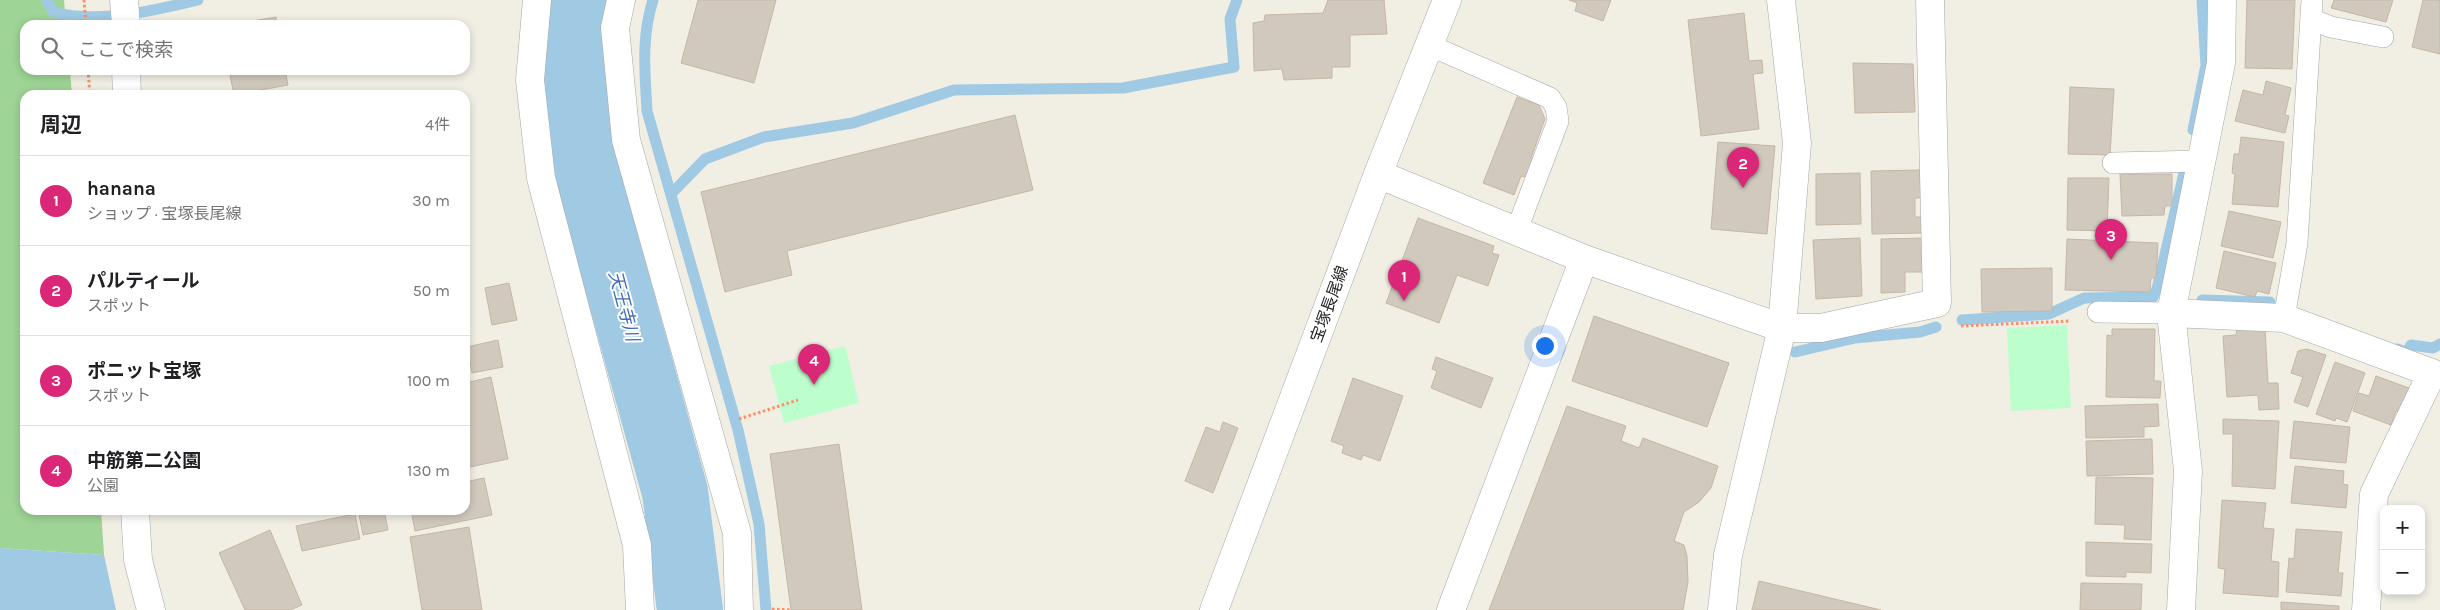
<!DOCTYPE html>
<html lang="ja">
<head>
<meta charset="utf-8">
<style>
  :root { --surface:#fff; --page:#f2f2f2; --text:#202124; --muted:#757577; --line:#e0e0e0; --accent:#db2777 }
  body { margin:0; font-family:Karla,"Noto Sans JP",sans-serif; background:var(--page); color:var(--text) }
  .controls { position:absolute; right:15px; bottom:15px; display:grid; overflow:hidden; border-radius:10px; box-shadow:0 2px 8px #0003 }
  .controls button { width:45px; height:45px; display:grid; place-items:center; padding:0; border:0; border-bottom:1px solid var(--line); background:var(--surface); color:var(--text); font:25px sans-serif }
  .you { position:absolute; left:1544px; top:345px; width:18px; height:18px; margin:-12px; border:4px solid #fff; border-radius:50%; background:#1a73e8; box-shadow:0 0 0 8px #1a73e833 }
  .badge { display:grid; place-items:center; width:32px; height:32px; border-radius:50%; background:var(--accent); color:#fff; font-size:16px; font-weight:700 }
  .pin { position:absolute; translate:-50% -41px; filter:drop-shadow(0 1px 2px #0008) }
  .pin::after { content:''; position:absolute; top:26px; width:18px; height:15px; background:inherit; clip-path:polygon(0 0,100% 0,50% 100%) }
  .list { margin:0; padding:0; list-style:none }
  h2 { display:flex; justify-content:space-between; align-items:center; height:65px; margin:0; padding:0 20px; font-size:21px }
  h2 small { font-size:16px; font-weight:400; color:var(--muted) }
  .list li { display:grid; grid-template-columns:32px 1fr auto; gap:15px; align-items:center; box-sizing:border-box; height:90px; padding:0 20px; border-top:1px solid var(--line) }
  .list b { display:block; font-size:19px; white-space:nowrap }
  .list p { margin:0; font-size:16px; white-space:nowrap; color:var(--muted) }
  .list em { font-size:16px; font-style:normal; color:var(--muted) }
  .icon { flex:none; width:28px; height:28px; fill:none; stroke:currentColor; stroke-width:2; stroke-linecap:round; stroke-linejoin:round }
  .map { position:relative; flex:none; width:2440px; height:610px; overflow:hidden }
  .search { position:absolute; background:var(--surface); box-shadow:0 2px 8px #0003; left:20px; top:20px; width:450px; height:55px; display:flex; align-items:center; gap:12px; box-sizing:border-box; padding:0 18px; border-radius:15px; color:var(--muted); font-size:19px }
  .panel { position:absolute; background:var(--surface); box-shadow:0 2px 8px #0003; left:20px; top:90px; width:450px; height:425px; border-radius:15px }
  .map>svg:first-child { display:block }
  .forest { fill:#9ed495 }
  .park { fill:#bdffcc }
  .water { fill:#a0cae3 }
  .lines { fill:none; stroke-linecap:round; stroke-linejoin:round }
  .stream { stroke:#a0cae3; stroke-width:11 }
  .river { stroke:#a0cae3; stroke-width:66 }
  .building { fill:#d1c9bd; stroke:#c4b7a5 }
  .service-casing { stroke:#a6a6a6; stroke-width:22 }
  .minor-casing { stroke:#a6a6a6; stroke-width:29 }
  .tertiary-casing { stroke:#a6a6a6; stroke-width:29 }
  .path { stroke:#ff8d67; stroke-width:3; stroke-dasharray:2.5 2.5; stroke-linecap:butt }
  .service { stroke:#fff; stroke-width:21 }
  .minor { stroke:#fff; stroke-width:28 }
  .tertiary { stroke:#fff; stroke-width:28 }
  .labels { text-anchor:middle; dominant-baseline:central; stroke-width:4; stroke-linejoin:round; paint-order:stroke }
  .street-label { font-size:16px; fill:#1f1f1f; stroke:#fff }
  .water-label { font-size:18px; font-style:italic; fill:#416cb9; stroke:#fff }
</style>
</head>
<body>
<div class="map">
<svg width="2440" height="610" viewBox="0 0 2440 610">
  <rect width="100%" height="100%" fill="#f1eee4"/>
  <polygon class="forest" points="0,0 64,0 66,25 25,25 25,70 70,70 72,95 25,95 25,510 101,510 104,555 0,548"/>
  <g class="park">
    <polygon points="2067,325 2071,408 2011,411 2007,328"/>
    <polygon points="845,346 859,403 784,423 769,366"/>
  </g>
  <polygon class="water" points="0,548 104,555 116,610 0,610"/>
  <g class="lines">
    <g class="stream">
      <path d="M47,0L53,12C101,24 151,11 198,0"/>
      <path d="M653,0C641,38 645,72 647,111L738,430L759,524L766,610"/>
      <polyline points="2193,130 2206,65 2202,0"/>
      <polyline points="671,194 705,159 764,137 853,123 954,90 1123,88 1234,67 1230,19 1237,0"/>
      <polyline points="2202,300 2270,302"/>
      <polyline points="1962,320 2049,314 2084,298 2153,297 2157,289 2184,173"/>
      <polyline points="2397,349 2407,352 2411,345 2433,348 2440,344"/>
      <polyline points="1795,352 1855,338 1920,332 1936,327"/>
    </g>
    <polyline class="river" points="575,0 572,57 590,185 675,492 690,610"/>
  </g>
  <g class="building">
    <polygon points="698,0 776,0 754,83 681,63"/>
    <polygon points="1328,0 1384,0 1387,34 1350,35 1350,67 1332,67 1332,78 1284,80 1282,69 1254,71 1253,23 1264,21 1265,15 1323,13"/>
    <polygon points="1569,0 1611,0 1603,21 1575,11 1577,3"/>
    <polygon points="2247,0 2295,0 2292,69 2245,68"/>
    <polygon points="2334,0 2393,0 2386,22 2331,8"/>
    <polygon points="2423,0 2440,0 2440,54 2412,47"/>
    <polygon points="1744,13 1749,61 1762,60 1763,73 1753,74 1759,129 1701,136 1688,20"/>
    <polygon points="276,17 277,25 229,25"/>
    <polygon points="1853,63 1913,64 1915,112 1855,113"/>
    <polygon points="229,70 285,70 288,85 234,95"/>
    <polygon points="2266,81 2291,88 2285,115 2289,116 2285,133 2235,121 2243,90 2263,95"/>
    <polygon points="2070,87 2114,89 2110,155 2068,154"/>
    <polygon points="1517,97 1539,105 1545,119 1531,158 1542,162 1529,178 1521,176 1514,195 1483,183"/>
    <polygon points="1015,115 1033,190 787,251 792,275 725,292 701,192"/>
    <polygon points="2241,137 2284,142 2278,207 2232,204 2235,174 2232,173 2234,154 2239,154"/>
    <polygon points="1718,142 1775,146 1767,234 1711,229"/>
    <polygon points="1920,170 1921,198 1915,198 1915,217 1922,217 1923,233 1872,234 1871,171"/>
    <polygon points="1860,173 1861,224 1816,225 1816,174"/>
    <polygon points="2120,174 2172,174 2172,206 2165,206 2164,215 2122,216"/>
    <polygon points="2068,178 2109,178 2107,231 2067,230"/>
    <polygon points="2229,211 2281,222 2273,258 2221,246"/>
    <polygon points="1418,218 1494,246 1492,253 1499,255 1488,286 1457,275 1439,323 1386,303"/>
    <polygon points="1860,238 1862,296 1816,299 1813,240"/>
    <polygon points="1923,238 1924,272 1905,272 1905,292 1881,293 1881,239"/>
    <polygon points="2067,239 2158,243 2156,278 2151,278 2150,292 2065,290"/>
    <polygon points="2224,251 2276,263 2269,294 2257,291 2255,297 2216,288"/>
    <polygon points="2052,268 2052,311 1982,312 1981,269"/>
    <polygon points="509,283 517,320 492,325 485,288"/>
    <polygon points="1594,316 1729,363 1707,427 1572,381"/>
    <polygon points="2112,329 2155,329 2154,381 2161,381 2160,398 2106,397 2107,335 2112,336"/>
    <polygon points="2265,329 2268,383 2278,383 2279,409 2259,410 2258,395 2227,397 2223,336 2236,335 2237,330"/>
    <polygon points="498,340 503,367 472,373 467,347"/>
    <polygon points="2307,349 2326,355 2308,407 2294,402 2303,377 2291,373 2298,351"/>
    <polygon points="1436,357 1493,378 1481,408 1431,388 1437,371 1432,369"/>
    <polygon points="2335,362 2365,373 2347,422 2336,418 2335,421 2316,414"/>
    <polygon points="2376,376 2409,388 2400,412 2396,411 2391,425 2353,411 2359,393 2369,396"/>
    <polygon points="491,377 508,459 465,468 465,383"/>
    <polygon points="1353,378 1403,396 1380,461 1363,455 1361,460 1342,453 1344,446 1331,441"/>
    <polygon points="2158,404 2159,426 2144,427 2144,437 2086,438 2085,406"/>
    <polygon points="1567,406 1626,426 1621,441 1639,448 1643,438 1718,466 1711,488 1699,502 1684,512 1674,541 1684,545 1687,556 1688,582 1683,610 1489,610"/>
    <polygon points="2223,419 2279,421 2275,489 2232,486 2233,434 2223,434"/>
    <polygon points="2294,421 2350,427 2346,463 2290,458"/>
    <polygon points="1223,422 1238,428 1213,493 1185,481 1206,427 1220,432"/>
    <polygon points="2152,439 2153,474 2087,476 2086,441"/>
    <polygon points="839,444 862,610 791,610 770,454"/>
    <polygon points="2295,466 2344,471 2343,484 2348,485 2346,508 2291,503"/>
    <polygon points="2096,477 2153,478 2151,540 2124,539 2125,525 2095,524"/>
    <polygon points="484,478 492,515 415,531 411,510 465,510 465,482"/>
    <polygon points="2222,500 2266,503 2263,528 2274,529 2271,561 2279,562 2278,597 2223,593 2225,569 2218,568"/>
    <polygon points="358,510 384,510 388,530 363,535"/>
    <polygon points="355,514 360,539 302,551 296,526"/>
    <polygon points="469,527 482,610 422,610 410,537"/>
    <polygon points="2296,529 2342,532 2338,573 2343,573 2341,596 2286,592 2289,558 2294,559"/>
    <polygon points="270,530 302,605 290,610 245,610 219,553"/>
    <polygon points="2086,542 2152,544 2151,573 2126,572 2126,577 2086,576"/>
    <polygon points="1759,581 1881,610 1752,610"/>
    <polygon points="2081,583 2142,584 2141,610 2080,610"/>
    <polygon points="2281,602 2339,606 2339,610 2281,610"/>
  </g>
  <g class="lines">
    <defs>
      <g id="service">
        <polyline points="2311,19 2331,27 2383,37"/>
        <polyline points="1429,45 1550,98 1556,107 1558,121 1516,232"/>
        <polyline points="2113,163 2202,161"/>
        <polyline points="2098,312 2171,313"/>
        <polyline points="2284,318 2297,243 2312,0"/>
      </g>
      <g id="minor">
        <polyline points="124,0 126,25"/>
        <polyline points="537,0 530,80 541,178 637,545 640,610"/>
        <polyline points="621,0 615,28 626,140 737,533 739,610"/>
        <polyline points="2222,0 2221,63 2171,313 2284,318 2432,373 2374,494 2366,610"/>
        <polyline points="126,70 127,95"/>
        <polyline points="1378,174 1584,259"/>
        <polyline points="2171,313 2188,471 2181,610"/>
        <polyline points="135,510 138,560 151,610"/>
        <polyline points="1451,610 1584,259 1782,328 1821,328 1937,303 1930,0"/>
        <polyline points="1722,610 1728,555 1782,328 1797,143 1781,0"/>
      </g>
      <polyline id="tertiary" points="1214,610 1378,174 1447,0"/>
    </defs>
    <use href="#service" class="service-casing"/>
    <use href="#minor" class="minor-casing"/>
    <use href="#tertiary" class="tertiary-casing"/>
    <g class="path">
      <polyline points="84,0 86,25"/>
      <polyline points="88,70 90,95"/>
      <polyline points="1961,326 2071,321"/>
      <polyline points="739,419 798,400"/>
      <polyline points="772,609 791,610"/>
    </g>
    <use href="#service" class="service"/>
    <use href="#minor" class="minor"/>
    <use href="#tertiary" class="tertiary"/>
  </g>
  <g class="labels">
    <g class="street-label">
      <text transform="translate(1329 304) rotate(-70)">宝塚長尾線</text>
    </g>
    <g class="water-label">
      <text transform="translate(624 306) rotate(75)">天王寺川</text>
    </g>
  </g>
</svg>
<div class="controls">
<button>+</button>
<button>−</button>
</div>
<div class="you"></div>
<div class="pin badge" style="left:1404px;top:301px">1</div>
<div class="pin badge" style="left:1743px;top:188px">2</div>
<div class="pin badge" style="left:2111px;top:260px">3</div>
<div class="pin badge" style="left:814px;top:385px">4</div>
<div class="search"><svg class="icon" aria-label="search" viewBox="0 0 24 24"><circle cx="10" cy="10" r="6"/><path d="M15 15l6 6"/></svg>ここで検索</div>
<section class="panel">
<h2>周辺<small>4件</small></h2>
<ul class="list">
<li><span class="badge">1</span><div><b>hanana</b><p>ショップ · 宝塚長尾線</p></div><em>30 m</em></li>
<li><span class="badge">2</span><div><b>パルティール</b><p>スポット</p></div><em>50 m</em></li>
<li><span class="badge">3</span><div><b>ポニット宝塚</b><p>スポット</p></div><em>100 m</em></li>
<li><span class="badge">4</span><div><b>中筋第二公園</b><p>公園</p></div><em>130 m</em></li>
</ul>
</section>
</div>
</body>
</html>
